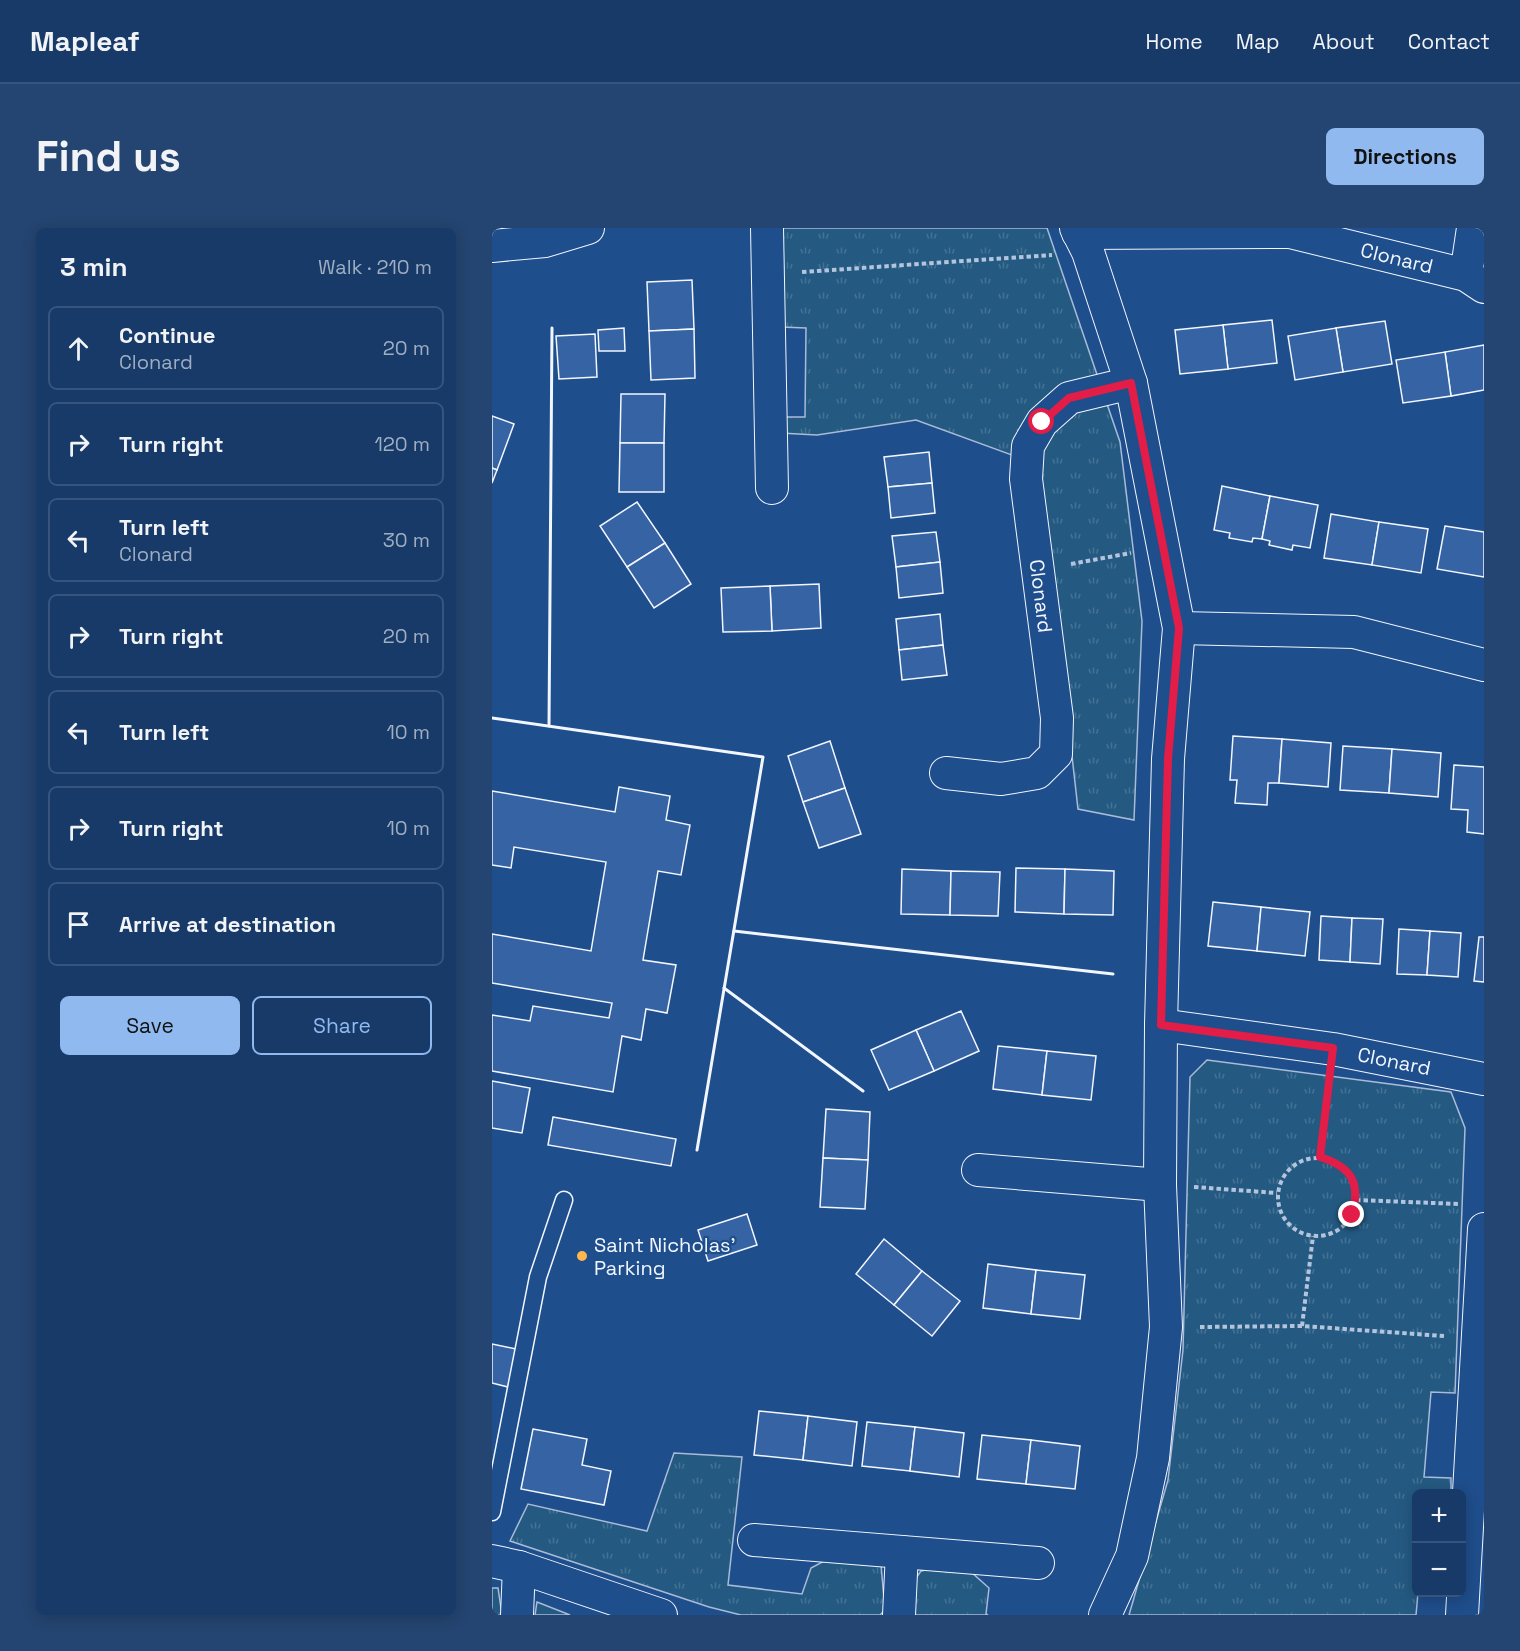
<!DOCTYPE html>
<html lang="en">
<head>
<meta charset="utf-8">
<style>
  :root { --surface:#173a69; --page:#244571; --text:#f1f3f6; --muted:#9eadc0; --line:#36547d; --accent:#90b9f0 }
  body { margin:0; font-family:"Space Grotesk",sans-serif; background:var(--page); color:var(--text) }
  .controls { position:absolute; right:18px; bottom:18px; display:grid; overflow:hidden; border-radius:9px; box-shadow:0 3px 15px #0003 }
  .controls button { width:54px; height:54px; display:grid; place-items:center; padding:0; border:0; border-bottom:2px solid var(--line); background:var(--surface); color:var(--text); font:30px sans-serif }
  .stop { position:absolute; width:18px; height:18px; margin:-14px; border:4px solid #e11d48; border-radius:50%; background:#fff }
  .stop.end { background:#e11d48; border-color:#fff; box-shadow:0 2px 6px #0008 }
  .list { margin:0; padding:0; list-style:none }
  h2 { display:flex; justify-content:space-between; align-items:center; height:78px; margin:0; padding:0 24px; font-size:26px }
  h2 small { font-size:20px; font-weight:400; color:var(--muted) }
  .list li { display:grid; grid-template-columns:39px 1fr auto; gap:18px; align-items:center; box-sizing:border-box; height:84px; margin:0 12px 12px; padding:0 12px; border:2px solid var(--line); border-radius:9px }
  .list b { display:block; font-size:22px; white-space:nowrap }
  .list p { margin:0; font-size:20px; white-space:nowrap; color:var(--muted) }
  .list em { font-size:20px; font-style:normal; color:var(--muted) }
  .actions { display:flex; gap:12px; padding:18px 24px }
  .actions a { flex:1; padding:14px 0; border:2px solid var(--accent); border-radius:9px; text-align:center; font-size:21px; color:var(--accent) }
  .actions .main { background:var(--accent); color:#111 }
  .icon { flex:none; width:33px; height:33px; fill:none; stroke:currentColor; stroke-width:2; stroke-linecap:round; stroke-linejoin:round }
  .map { position:relative; flex:none; width:992px; height:1387px; overflow:hidden; border-radius:9px }
  header { display:flex; align-items:center; gap:36px; box-sizing:border-box; height:84px; padding:0 30px; background:var(--surface); border-bottom:2px solid var(--line) }
  header strong { font-size:28px }
  nav { display:flex; gap:33px; margin-inline-start:auto; font-size:21px }
  .intro { display:flex; align-items:center; justify-content:space-between; box-sizing:border-box; height:144px; padding:0 36px }
  h1 { margin:0; font-size:42px }
  .button { padding:15px 27px; border-radius:9px; background:var(--accent); color:#111; font-size:21px; font-weight:700 }
  main { display:flex; gap:36px; padding:0 36px }
  aside { flex:1; background:var(--surface); border-radius:9px; box-shadow:0 3px 15px #0003 }
  .map>svg:first-child { display:block }
  .grass { fill:url(#grass-tufts); stroke:#a8bbd7; stroke-width:1.5 }
  .building { fill:#3563a3; stroke:#f2f6ff; stroke-width:1.5 }
  .lines { fill:none; stroke-linecap:round; stroke-linejoin:round }
  .service-casing { stroke:#f2f6ff; stroke-width:19 }
  .minor-casing { stroke:#f2f6ff; stroke-width:34 }
  .path { stroke:#b3c4dc; stroke-width:4; stroke-dasharray:4.5 3; stroke-linecap:butt }
  .service { stroke:#1f4e8c; stroke-width:16 }
  .minor { stroke:#1f4e8c; stroke-width:32 }
  .wall { stroke:#f2f6ff; stroke-width:3 }
  .route { stroke:#e11d48; stroke-width:8 }
  .poi-dot { fill:#ffb74d; stroke:#1f4e8c; stroke-width:2 }
  .labels { text-anchor:middle; dominant-baseline:central; stroke-width:4.5; stroke-linejoin:round; paint-order:stroke }
  .street-label { font-size:20px; fill:#f2f6ff; stroke:#1f4e8c }
  .poi-label { font-size:20px; fill:#f2f6ff; stroke:#1f4e8c; text-anchor:start }
</style>
</head>
<body>
<header>
<strong>Mapleaf</strong>
<nav><a>Home</a><a>Map</a><a>About</a><a>Contact</a></nav>
</header>
<div class="intro"><h1>Find us</h1><a class="button">Directions</a></div>
<main>
<aside>
<h2>3 min<small>Walk · 210 m</small></h2>
<ul class="list">
<li><svg class="icon" aria-label="ahead" viewBox="0 0 24 24"><path d="M12 20V5M6 11l6-6 6 6"/></svg><div><b>Continue</b><p>Clonard</p></div><em>20 m</em></li>
<li><svg class="icon" aria-label="right" viewBox="0 0 24 24"><path d="M7 20v-9h11M14 6l5 5-5 5"/></svg><div><b>Turn right</b></div><em>120 m</em></li>
<li><svg class="icon" aria-label="left" viewBox="0 0 24 24"><path d="M17 20v-9H6M10 6l-5 5 5 5"/></svg><div><b>Turn left</b><p>Clonard</p></div><em>30 m</em></li>
<li><svg class="icon" aria-label="right" viewBox="0 0 24 24"><path d="M7 20v-9h11M14 6l5 5-5 5"/></svg><div><b>Turn right</b></div><em>20 m</em></li>
<li><svg class="icon" aria-label="left" viewBox="0 0 24 24"><path d="M17 20v-9H6M10 6l-5 5 5 5"/></svg><div><b>Turn left</b></div><em>10 m</em></li>
<li><svg class="icon" aria-label="right" viewBox="0 0 24 24"><path d="M7 20v-9h11M14 6l5 5-5 5"/></svg><div><b>Turn right</b></div><em>10 m</em></li>
<li><svg class="icon" aria-label="arrive" viewBox="0 0 24 24"><path d="M6 21V4h12l-3 4 3 4H6"/></svg><div><b>Arrive at destination</b></div></li>
</ul>
<div class="actions"><a class="main">Save</a><a>Share</a></div>
</aside>
<div class="map">
<svg width="992" height="1387" viewBox="0 0 992 1387">
  <defs>
    <pattern id="grass-tufts" width="24" height="20" patternUnits="userSpaceOnUse" patternTransform="scale(1.5)"><rect width="24" height="20" fill="#245a82"/><path d="M3 7l-1-3M5 7V3M7 7l1-3M15 17l-1-3M17 17v-4M19 17l1-3" fill="none" stroke="#447295"/></pattern>
  </defs>
  <rect width="100%" height="100%" fill="#1f4e8c"/>
  <g class="grass">
    <polygon points="289,0 555,0 628,214 650,393 642,592 586,581 547,237 424,192 325,207 288,205 288,189 313,189 314,100 289,99"/>
    <polygon points="715,832 959,864 973,900 963,1165 939,1164 932,1249 959,1250 959,1265 924,1266 924,1364 926,1365 924,1387 637,1387 676,1252 691,1122 698,849"/>
    <polygon points="182,1225 250,1229 236,1357 310,1366 319,1340 334,1332 389,1337 393,1382 388,1387 249,1387 217,1379 18,1313 36,1276 155,1303"/>
    <polygon points="456,1337 479,1344 497,1360 494,1386 496,1387 413,1387 414,1364 429,1343"/>
    <polygon points="0,1360 6,1360 10,1387 0,1387"/>
    <polygon points="45,1374 78,1387 43,1387"/>
  </g>
  <g class="building">
    <polygon points="200,52 202,101 157,103 155,54"/>
    <polygon points="780,92 785,135 736,141 731,97"/>
    <polygon points="893,93 900,136 851,144 844,100"/>
    <polygon points="731,97 736,141 688,146 683,102"/>
    <polygon points="132,100 133,123 107,123 106,102"/>
    <polygon points="844,100 851,144 803,152 796,108"/>
    <polygon points="202,101 203,150 159,152 157,103"/>
    <polygon points="103,106 105,149 67,151 64,108"/>
    <polygon points="992,117 992,162 959,168 953,124"/>
    <polygon points="953,124 959,168 911,175 904,132"/>
    <polygon points="129,166 173,166 172,215 128,215"/>
    <polygon points="0,188 22,196 5,242 0,240"/>
    <polygon points="128,215 172,215 172,264 127,264"/>
    <polygon points="437,224 440,255 396,259 392,229"/>
    <polygon points="0,240 5,242 0,255"/>
    <polygon points="440,255 443,285 399,290 396,259"/>
    <polygon points="730,258 778,268 770,311 761,310 760,314 737,310 738,305 722,302"/>
    <polygon points="778,268 826,277 818,320 801,317 800,322 777,317 778,313 770,311"/>
    <polygon points="145,274 173,315 135,339 108,298"/>
    <polygon points="839,286 887,294 880,337 832,330"/>
    <polygon points="887,294 936,301 929,345 880,337"/>
    <polygon points="953,298 992,304 992,349 945,341"/>
    <polygon points="444,304 448,334 404,339 400,308"/>
    <polygon points="173,315 199,356 162,380 135,339"/>
    <polygon points="448,334 451,365 407,370 404,339"/>
    <polygon points="327,356 329,400 280,403 278,358"/>
    <polygon points="278,358 280,403 231,404 229,360"/>
    <polygon points="448,386 451,417 407,422 404,391"/>
    <polygon points="451,417 455,447 410,452 407,422"/>
    <polygon points="741,508 790,511 787,555 776,555 775,577 743,575 745,552 738,552"/>
    <polygon points="790,511 839,515 836,559 787,555"/>
    <polygon points="338,513 353,560 311,574 296,528"/>
    <polygon points="851,518 900,521 897,565 848,562"/>
    <polygon points="900,521 949,525 946,569 897,565"/>
    <polygon points="962,537 992,539 992,606 975,604 976,582 959,581"/>
    <polygon points="127,559 178,568 174,592 198,597 189,647 166,643 151,732 184,737 175,785 154,781 149,812 130,808 121,864 0,843 0,787 38,793 41,778 117,790 120,775 0,755 0,706 99,723 114,634 22,619 19,640 0,637 0,563 123,584"/>
    <polygon points="353,560 369,606 327,620 311,574"/>
    <polygon points="524,640 573,641 572,686 523,684"/>
    <polygon points="410,641 459,643 458,687 409,686"/>
    <polygon points="573,641 622,643 621,687 572,686"/>
    <polygon points="459,643 508,644 506,688 458,687"/>
    <polygon points="721,674 769,679 765,723 716,718"/>
    <polygon points="769,679 818,684 813,728 765,723"/>
    <polygon points="829,688 860,690 858,734 827,732"/>
    <polygon points="860,690 891,691 888,736 858,734"/>
    <polygon points="907,701 938,703 935,747 905,746"/>
    <polygon points="938,703 969,705 966,749 935,747"/>
    <polygon points="987,709 992,709 992,754 982,753"/>
    <polygon points="469,783 487,823 442,843 424,802"/>
    <polygon points="424,802 442,843 397,862 379,822"/>
    <polygon points="506,818 555,823 550,867 501,861"/>
    <polygon points="555,823 604,828 599,872 550,867"/>
    <polygon points="0,853 38,860 30,905 0,900"/>
    <polygon points="334,881 378,884 376,932 331,930"/>
    <polygon points="61,889 184,911 179,938 56,917"/>
    <polygon points="331,930 376,932 373,981 328,979"/>
    <polygon points="255,986 265,1017 216,1033 206,1002"/>
    <polygon points="392,1011 430,1043 402,1077 364,1046"/>
    <polygon points="496,1036 544,1042 539,1086 491,1080"/>
    <polygon points="544,1042 593,1047 588,1091 539,1086"/>
    <polygon points="430,1043 468,1073 440,1108 402,1077"/>
    <polygon points="0,1116 24,1121 16,1159 0,1155"/>
    <polygon points="267,1183 316,1188 311,1232 262,1227"/>
    <polygon points="316,1188 365,1194 360,1238 311,1232"/>
    <polygon points="375,1194 423,1199 418,1243 370,1238"/>
    <polygon points="423,1199 472,1205 467,1249 418,1243"/>
    <polygon points="41,1201 95,1211 90,1237 119,1243 112,1277 29,1261"/>
    <polygon points="490,1207 539,1212 534,1256 485,1251"/>
    <polygon points="539,1212 588,1218 583,1261 534,1256"/>
  </g>
  <g class="lines">
    <defs>
      <polyline id="service" points="0,1284 46,1049 72,972"/>
      <g id="minor">
        <polyline points="275,0 280,260"/>
        <polyline points="584,0 596,24 639,155 687,400 676,531 669,797 668,957 674,1099 661,1230 640,1328 613,1387"/>
        <path id="s1" d="M586,5L798,4L974,47L992,59"/>
        <polyline points="0,18 53,13 96,0"/>
        <polyline points="974,47 981,0"/>
        <polyline points="687,400 862,404 992,437"/>
        <polyline points="454,545 509,551 545,545 564,526 565,490 534,251 536,218 550,194 577,170 639,155"/>
        <path id="s2" d="M669,797L841,821L992,851"/>
        <polyline points="486,942 668,957"/>
        <polyline points="262,1312 546,1335"/>
        <polyline points="0,1333 27,1339 169,1387"/>
        <polyline points="25,1387 27,1339"/>
        <polyline points="407,1387 410,1324"/>
        <polyline points="970,1387 992,1001"/>
      </g>
    </defs>
    <use href="#service" class="service-casing"/>
    <use href="#minor" class="minor-casing"/>
    <g class="path">
      <polyline points="310,44 560,27"/>
      <polyline points="579,336 639,325"/>
      <polyline points="828,929 837,855"/>
      <circle cx="825" cy="969" r="39"/>
      <polyline points="702,959 785,965"/>
      <polyline points="864,972 968,976"/>
      <polyline points="810,1098 821,1008"/>
      <polyline points="708,1099 810,1098 952,1108"/>
    </g>
    <use href="#service" class="service"/>
    <use href="#minor" class="minor"/>
    <g class="wall">
      <polyline points="0,490 271,529 205,922"/>
      <polyline points="57,498 60,100"/>
      <polyline points="242,703 621,746"/>
      <polyline points="232,760 371,863"/>
    </g>
  </g>
  <g class="lines">
    <path class="route" d="M550,194L577,170L639,155L687,400L676,531L669,797L841,820L828,929C860,939 869,955 860,987"/>
  </g>
  <circle class="poi-dot" cx="90" cy="1028" r="6"/>
  <g class="labels">
    <g class="street-label">
      <text stroke="none"><textPath href="#s1" startOffset="322">Clonard</textPath></text>
      <text transform="translate(549 368) rotate(83)">Clonard</text>
      <text stroke="none"><textPath href="#s2" startOffset="236">Clonard</textPath></text>
    </g>
    <g class="poi-label">
      <text x="102" y="1017">Saint Nicholas'<tspan x="102" dy="23">Parking</tspan></text>
    </g>
  </g>
</svg>
<div class="controls">
<button>+</button>
<button>−</button>
</div>
<div class="stop" style="left:550px;top:194px"></div>
<div class="stop end" style="left:860px;top:987px"></div>
</div>
</main>
</body>
</html>
